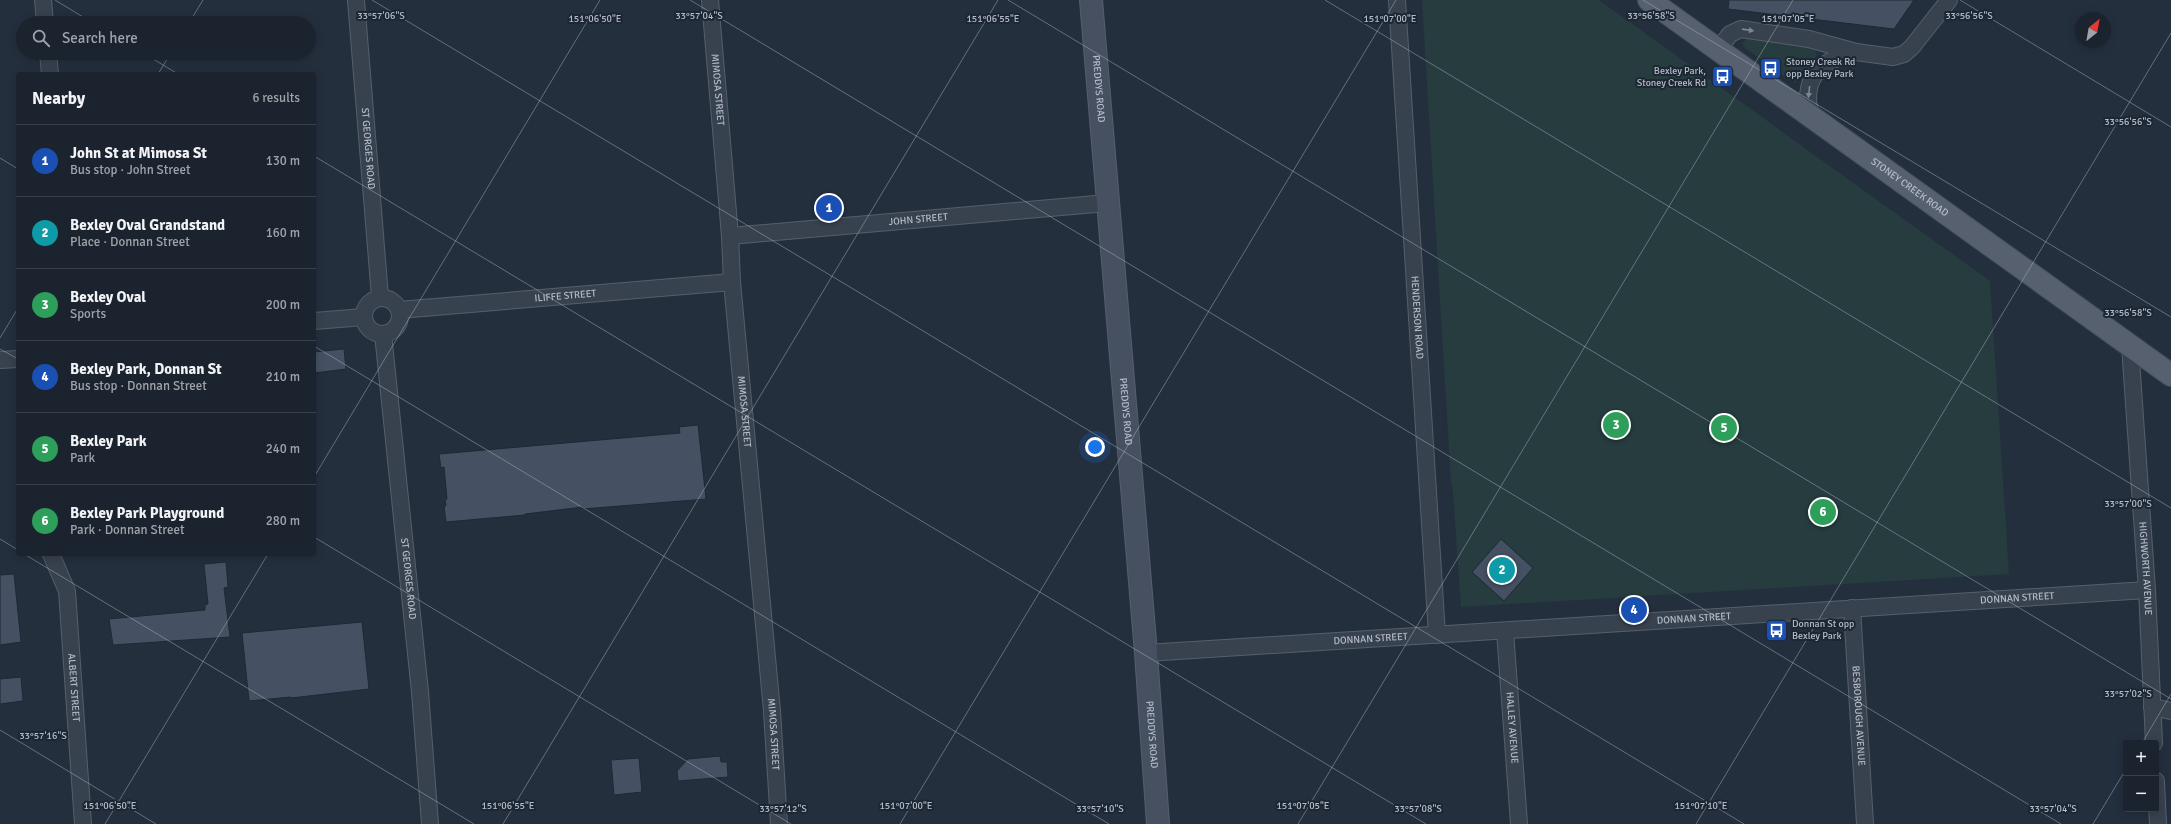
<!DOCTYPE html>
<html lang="en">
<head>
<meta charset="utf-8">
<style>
  :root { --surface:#1b232e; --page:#282f3a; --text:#f1f3f6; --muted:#a0a4aa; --line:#39404a; --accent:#b45309 }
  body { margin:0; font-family:Signika,sans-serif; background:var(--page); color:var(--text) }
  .controls { position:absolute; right:12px; bottom:12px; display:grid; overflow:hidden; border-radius:4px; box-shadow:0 2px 10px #0003 }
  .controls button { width:36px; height:36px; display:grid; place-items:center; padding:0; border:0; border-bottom:1px solid var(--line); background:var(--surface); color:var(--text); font:20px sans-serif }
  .compass { position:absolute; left:2075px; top:12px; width:36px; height:36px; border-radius:50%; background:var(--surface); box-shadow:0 2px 10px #0003; rotate:31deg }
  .you { position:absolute; left:1095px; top:447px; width:14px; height:14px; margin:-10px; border:3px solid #fff; border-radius:50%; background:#1a73e8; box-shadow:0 0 0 6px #1a73e833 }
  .badge { display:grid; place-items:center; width:26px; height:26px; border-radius:50%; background:var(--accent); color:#fff; font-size:13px; font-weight:700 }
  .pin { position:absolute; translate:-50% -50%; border:2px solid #fff; box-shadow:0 1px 4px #0006 }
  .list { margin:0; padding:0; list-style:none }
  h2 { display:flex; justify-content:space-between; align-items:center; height:52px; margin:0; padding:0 16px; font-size:17px }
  h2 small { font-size:13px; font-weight:400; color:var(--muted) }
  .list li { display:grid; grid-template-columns:26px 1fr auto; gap:12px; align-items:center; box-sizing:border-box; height:72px; padding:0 16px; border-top:1px solid var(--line) }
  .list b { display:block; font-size:15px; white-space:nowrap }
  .list p { margin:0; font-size:13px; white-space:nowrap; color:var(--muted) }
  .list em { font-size:13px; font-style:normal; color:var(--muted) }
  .icon { flex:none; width:22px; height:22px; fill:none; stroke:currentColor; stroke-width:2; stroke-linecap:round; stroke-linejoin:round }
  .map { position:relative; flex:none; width:2171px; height:824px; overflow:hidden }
  .search { position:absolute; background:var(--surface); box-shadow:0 2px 10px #0003; left:16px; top:16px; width:300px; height:44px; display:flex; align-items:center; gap:10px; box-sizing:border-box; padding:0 14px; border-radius:22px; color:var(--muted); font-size:15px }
  .panel { position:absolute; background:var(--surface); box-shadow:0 2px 10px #0003; left:16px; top:72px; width:300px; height:484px; border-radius:4px }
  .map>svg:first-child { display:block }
  .green { fill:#263c3f }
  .building { fill:#455162; stroke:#1f2835 }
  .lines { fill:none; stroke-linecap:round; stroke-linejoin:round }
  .street-casing { stroke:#565f6c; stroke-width:18 }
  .secondary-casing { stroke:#565f6c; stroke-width:24 }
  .primary-casing { stroke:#414a57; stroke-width:24 }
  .street { stroke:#38414e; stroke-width:16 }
  .secondary { stroke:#465061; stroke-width:22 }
  .primary { stroke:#56606e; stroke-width:22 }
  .oneway { fill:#7c8592 }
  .ticks { fill:none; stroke:#b4bcc9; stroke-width:1; stroke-opacity:0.45 }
  .labels { text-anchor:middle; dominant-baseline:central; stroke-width:4; stroke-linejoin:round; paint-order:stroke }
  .poi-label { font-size:10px; fill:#b4bcc9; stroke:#1d2633; text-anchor:start }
  .street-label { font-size:10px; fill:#b4bcc9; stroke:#1d2633 }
  .ticks-label { font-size:10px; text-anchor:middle; fill:#b4bcc9; stroke:#1d2633; stroke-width:4; stroke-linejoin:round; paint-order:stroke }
</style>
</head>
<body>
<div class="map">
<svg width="2171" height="824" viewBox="0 0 2171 824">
  <rect width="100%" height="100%" fill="#242f3e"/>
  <g class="green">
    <polygon points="1422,0 1599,0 1990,281 2009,574 1461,607 1453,492 1451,483"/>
    <path d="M1748,38L1813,48L1817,54C1814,65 1806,75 1797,82L1789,80L1745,48L1742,43Z"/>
  </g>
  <g class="building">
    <polygon points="1729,0 1914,0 1894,29 1728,9"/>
    <polygon points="344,349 346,369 314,373 314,352"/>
    <polygon points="698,425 706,499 583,509 583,507 525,514 525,515 446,522 444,506 446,506 445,500 447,499 444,467 441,468 439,454 680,433 679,427"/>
    <polygon points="1501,539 1533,568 1504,601 1472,572"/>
    <polygon points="226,562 228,587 224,588 230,637 113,645 109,619 205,610 205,605 208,604 204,564"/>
    <polygon points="14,574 21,642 0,645 0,575"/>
    <polygon points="362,622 369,689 291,698 291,697 249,701 242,633"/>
    <polygon points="21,677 23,701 0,704 0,679"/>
    <polygon points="720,756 721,762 727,762 728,777 678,781 677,771 688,759"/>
    <polygon points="639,758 642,792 614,795 611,760"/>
  </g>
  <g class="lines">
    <defs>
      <g id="street">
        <polyline points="43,0 45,23"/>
        <path id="s1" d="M356,0L380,297"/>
        <path id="s2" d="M710,0L730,236L732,282L772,711L779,824"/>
        <path id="s3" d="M1397,0L1437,635"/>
        <polyline points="1718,50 1730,34 1741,29 1809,39 1856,52 1893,57 1904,54 1912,47 1949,0"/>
        <polyline points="48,53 50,74"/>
        <path d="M1813,118C1803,98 1808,73 1829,62C1837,57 1847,55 1856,52"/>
        <path id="s4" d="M730,236L1107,203"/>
        <circle cx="382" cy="316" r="18"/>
        <path id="s5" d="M399,310L732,282"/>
        <polyline points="314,321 364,317"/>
        <path id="s6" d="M383,334L420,692L430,824"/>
        <path id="s7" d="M2130,346L2147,590L2154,743"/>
        <polyline points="0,360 18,359"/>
        <path id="s8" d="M51,554L67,591L83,824"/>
        <path id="s9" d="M1852,608L1865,824"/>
        <path id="s10" d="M1505,631L1519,824"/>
        <path id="s11" d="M1146,653L2147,590"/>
        <polyline points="2152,707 2171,711"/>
        <polyline points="2156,781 2158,824"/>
      </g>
      <g id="secondary">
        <path id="s12" d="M1091,0L1146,653L1158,824"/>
      </g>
      <g id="primary">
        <path id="s13" d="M1649,0L2171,375"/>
      </g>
    </defs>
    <use href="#street" class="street-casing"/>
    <use href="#secondary" class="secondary-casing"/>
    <use href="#primary" class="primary-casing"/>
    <use href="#street" class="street"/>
    <use href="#secondary" class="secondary"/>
    <use href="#primary" class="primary"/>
  </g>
  <defs><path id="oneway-solid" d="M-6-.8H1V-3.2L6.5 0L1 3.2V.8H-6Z"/></defs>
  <g class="oneway">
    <use href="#oneway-solid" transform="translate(1748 30) rotate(8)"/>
    <use href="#oneway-solid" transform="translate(1809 92) rotate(96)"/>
  </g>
  <path class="ticks" d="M55,0L93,23M372,0L1744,824M690,0L2061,824M1008,0L2171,699M1325,0L2171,508M1643,0L2171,317M1960,0L2171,127M189,23L203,0M143,53L178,74M158,74L171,53M314,156L1426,824M0,158L18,169M0,338L18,308M314,346L1109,824M0,349L18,359M314,477L600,0M314,537L791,824M0,539L18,550M24,554L474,824M0,730L156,824M2142,743L2171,694M105,824L268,554M503,824L998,0M900,824L1396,0M1298,824L1793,0M1696,824L2171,33M2093,824L2126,769"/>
  <defs>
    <symbol id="bus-square" viewBox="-11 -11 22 22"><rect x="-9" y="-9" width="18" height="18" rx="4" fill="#1a4fb4" stroke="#1d2633"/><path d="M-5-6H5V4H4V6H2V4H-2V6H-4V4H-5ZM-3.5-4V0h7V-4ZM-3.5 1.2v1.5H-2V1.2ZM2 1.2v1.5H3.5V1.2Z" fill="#fff"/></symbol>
  </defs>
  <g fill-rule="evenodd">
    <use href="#bus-square" x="1758" y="56" width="25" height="25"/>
    <use href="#bus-square" x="1710" y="64" width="25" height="25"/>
    <use href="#bus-square" x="1764" y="618" width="25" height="25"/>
  </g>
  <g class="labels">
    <g class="poi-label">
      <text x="1786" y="62">Stoney Creek Rd<tspan x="1786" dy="12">opp Bexley Park</tspan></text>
      <text x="1706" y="71" text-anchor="end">Bexley Park,<tspan x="1706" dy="12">Stoney Creek Rd</tspan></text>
      <text x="1792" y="624">Donnan St opp<tspan x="1792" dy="12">Bexley Park</tspan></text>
    </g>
    <g class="street-label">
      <text stroke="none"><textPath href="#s2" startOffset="90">MIMOSA STREET</textPath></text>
      <text stroke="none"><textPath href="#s12" startOffset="89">PREDDYS ROAD</textPath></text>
      <text stroke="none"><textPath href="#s1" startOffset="149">ST GEORGES ROAD</textPath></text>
      <text stroke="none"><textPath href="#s13" startOffset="321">STONEY CREEK ROAD</textPath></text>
      <text stroke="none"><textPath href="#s4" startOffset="189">JOHN STREET</textPath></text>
      <text stroke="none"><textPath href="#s5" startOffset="167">ILIFFE STREET</textPath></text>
      <text stroke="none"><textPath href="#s3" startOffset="318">HENDERSON ROAD</textPath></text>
      <text stroke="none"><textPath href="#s2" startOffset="413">MIMOSA STREET</textPath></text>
      <text stroke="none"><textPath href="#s12" startOffset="413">PREDDYS ROAD</textPath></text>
      <text stroke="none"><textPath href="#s7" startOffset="223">HIGHWORTH AVENUE</textPath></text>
      <text stroke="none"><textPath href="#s6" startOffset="246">ST GEORGES ROAD</textPath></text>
      <text stroke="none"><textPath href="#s11" startOffset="873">DONNAN STREET</textPath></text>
      <text stroke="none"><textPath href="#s11" startOffset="549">DONNAN STREET</textPath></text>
      <text stroke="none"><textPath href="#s11" startOffset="225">DONNAN STREET</textPath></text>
      <text stroke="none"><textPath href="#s8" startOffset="137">ALBERT STREET</textPath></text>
      <text stroke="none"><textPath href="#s9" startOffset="108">BESBOROUGH AVENUE</textPath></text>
      <text stroke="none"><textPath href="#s10" startOffset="97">HALLEY AVENUE</textPath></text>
      <text stroke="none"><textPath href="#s2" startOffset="737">MIMOSA STREET</textPath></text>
      <text stroke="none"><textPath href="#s12" startOffset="737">PREDDYS ROAD</textPath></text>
    </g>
  </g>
  <g class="ticks-label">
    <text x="381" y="19">33°57'06"S</text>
    <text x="699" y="19">33°57'04"S</text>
    <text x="1651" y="19">33°56'58"S</text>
    <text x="1969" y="19">33°56'56"S</text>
    <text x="595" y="22">151°06'50"E</text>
    <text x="993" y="22">151°06'55"E</text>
    <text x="1390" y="22">151°07'00"E</text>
    <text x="1788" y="22">151°07'05"E</text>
    <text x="2128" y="125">33°56'56"S</text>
    <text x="2128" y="316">33°56'58"S</text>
    <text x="2128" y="507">33°57'00"S</text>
    <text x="2128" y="697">33°57'02"S</text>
    <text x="43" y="739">33°57'16"S</text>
    <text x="110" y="809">151°06'50"E</text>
    <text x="508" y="809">151°06'55"E</text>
    <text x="906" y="809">151°07'00"E</text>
    <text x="1303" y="809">151°07'05"E</text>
    <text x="1701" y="809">151°07'10"E</text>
    <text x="783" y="812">33°57'12"S</text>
    <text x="1100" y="812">33°57'10"S</text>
    <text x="1418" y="812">33°57'08"S</text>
    <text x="2053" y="812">33°57'04"S</text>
  </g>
</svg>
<div class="controls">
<button>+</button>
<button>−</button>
</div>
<svg class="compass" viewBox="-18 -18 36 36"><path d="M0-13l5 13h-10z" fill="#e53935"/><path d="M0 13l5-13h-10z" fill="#a0a4aa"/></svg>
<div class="you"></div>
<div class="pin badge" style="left:829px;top:208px;background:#1a4fb4">1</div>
<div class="pin badge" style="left:1502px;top:570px;background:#0f9aa8">2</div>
<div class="pin badge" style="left:1616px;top:425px;background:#2e9e5b">3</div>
<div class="pin badge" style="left:1634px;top:610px;background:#1a4fb4">4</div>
<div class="pin badge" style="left:1724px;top:428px;background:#2e9e5b">5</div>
<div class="pin badge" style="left:1823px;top:512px;background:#2e9e5b">6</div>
<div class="search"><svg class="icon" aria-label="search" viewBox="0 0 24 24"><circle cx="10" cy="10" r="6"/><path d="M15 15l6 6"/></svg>Search here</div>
<section class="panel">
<h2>Nearby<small>6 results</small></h2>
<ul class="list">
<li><span class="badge" style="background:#1a4fb4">1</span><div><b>John St at Mimosa St</b><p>Bus stop · John Street</p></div><em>130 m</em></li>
<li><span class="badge" style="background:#0f9aa8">2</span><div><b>Bexley Oval Grandstand</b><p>Place · Donnan Street</p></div><em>160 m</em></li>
<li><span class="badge" style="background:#2e9e5b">3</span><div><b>Bexley Oval</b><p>Sports</p></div><em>200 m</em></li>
<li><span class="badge" style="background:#1a4fb4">4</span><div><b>Bexley Park, Donnan St</b><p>Bus stop · Donnan Street</p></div><em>210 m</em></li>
<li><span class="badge" style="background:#2e9e5b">5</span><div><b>Bexley Park</b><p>Park</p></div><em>240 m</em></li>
<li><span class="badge" style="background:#2e9e5b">6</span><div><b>Bexley Park Playground</b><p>Park · Donnan Street</p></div><em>280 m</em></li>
</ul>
</section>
</div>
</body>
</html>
